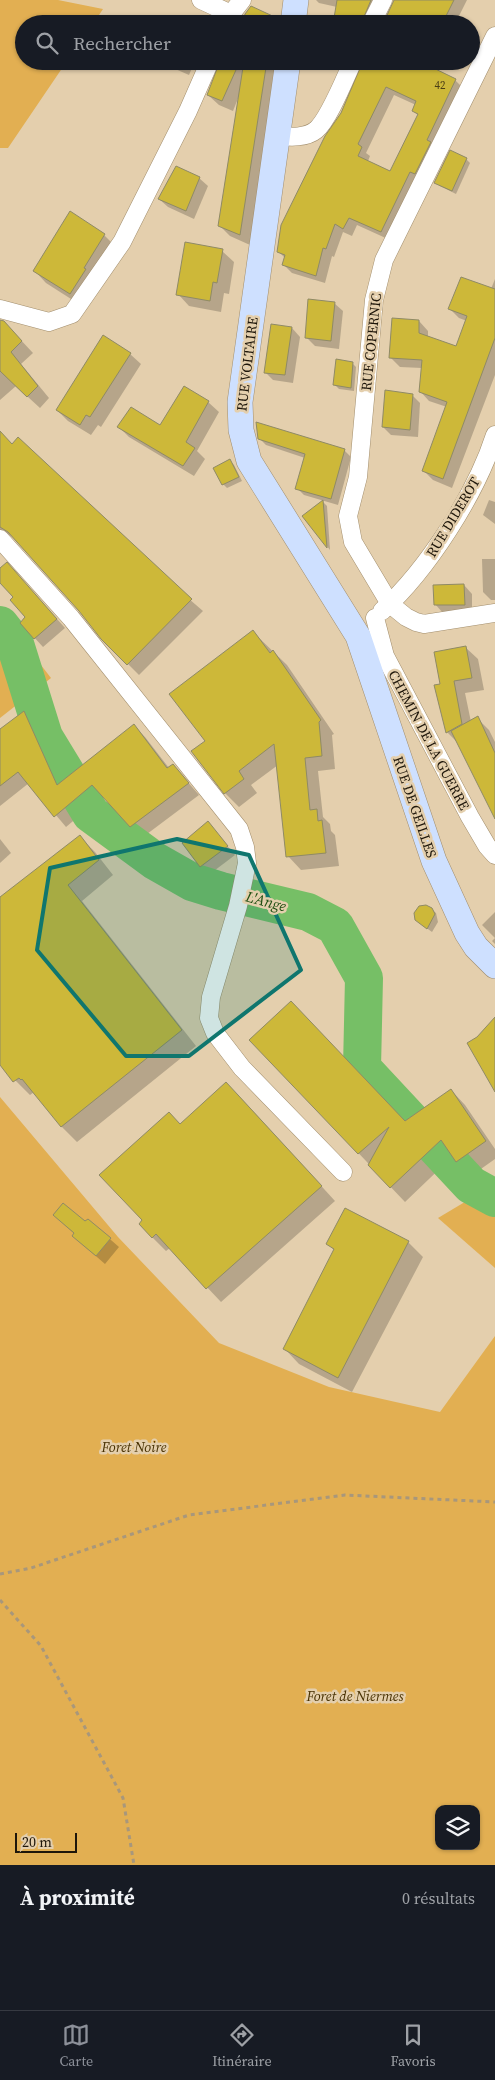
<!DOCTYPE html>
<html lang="fr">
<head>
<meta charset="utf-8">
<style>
  :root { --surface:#171b24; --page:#20242c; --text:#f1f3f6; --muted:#9ea1a6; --line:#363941; --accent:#8c9099 }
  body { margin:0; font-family:"Source Serif 4",serif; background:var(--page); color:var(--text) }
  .controls { position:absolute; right:15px; bottom:15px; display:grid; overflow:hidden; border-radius:10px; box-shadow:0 1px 4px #0004 }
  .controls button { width:45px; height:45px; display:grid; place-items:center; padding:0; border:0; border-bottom:1px solid var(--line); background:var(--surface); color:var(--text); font:25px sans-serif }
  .scale { position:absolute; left:15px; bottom:12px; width:62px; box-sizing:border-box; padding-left:5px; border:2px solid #1e160a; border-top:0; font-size:14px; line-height:18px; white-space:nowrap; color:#1e160a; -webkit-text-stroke:4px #e4cfad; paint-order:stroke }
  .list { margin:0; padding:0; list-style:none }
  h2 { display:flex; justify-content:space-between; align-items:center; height:65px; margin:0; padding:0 20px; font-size:21px }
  h2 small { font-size:16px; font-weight:400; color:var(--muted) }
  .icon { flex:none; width:28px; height:28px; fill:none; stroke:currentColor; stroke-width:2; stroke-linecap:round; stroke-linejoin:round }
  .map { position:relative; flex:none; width:495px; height:1865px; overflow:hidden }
  .search { position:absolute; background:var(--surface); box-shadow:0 1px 4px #0004; left:15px; right:15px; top:15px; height:55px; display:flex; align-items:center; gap:12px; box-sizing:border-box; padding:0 18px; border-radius:28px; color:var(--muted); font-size:19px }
  .sheet { height:145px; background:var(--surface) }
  nav { display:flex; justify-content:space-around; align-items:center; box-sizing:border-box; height:70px; border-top:1px solid var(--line); background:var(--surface); font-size:14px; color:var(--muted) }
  nav a { display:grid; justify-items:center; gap:2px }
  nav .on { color:var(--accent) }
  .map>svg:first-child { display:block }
  .green { fill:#e2af52; fill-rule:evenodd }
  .shadow { fill:#0003; fill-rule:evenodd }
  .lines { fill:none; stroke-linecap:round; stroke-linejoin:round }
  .river { stroke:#76bf66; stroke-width:38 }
  .building { fill:#cdb839; stroke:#8f8a66; fill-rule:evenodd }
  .street-casing { stroke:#a28e6d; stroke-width:19 }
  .secondary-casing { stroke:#a28e6d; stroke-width:26 }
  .path { stroke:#a8977b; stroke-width:3; stroke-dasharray:4 4; stroke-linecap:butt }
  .street { stroke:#fff; stroke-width:18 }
  .secondary { stroke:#cee0ff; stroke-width:25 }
  .marked { fill:#0f766e; fill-opacity:0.2; stroke:#0f766e; stroke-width:4; stroke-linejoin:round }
  .labels { text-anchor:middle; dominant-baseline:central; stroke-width:5; stroke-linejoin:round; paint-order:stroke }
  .number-label { font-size:11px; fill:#4a3e16 }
  .street-label { font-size:14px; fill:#1e160a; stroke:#e4cfad }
  .park-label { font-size:14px; font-style:italic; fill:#473000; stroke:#e4cfad }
  .water-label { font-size:15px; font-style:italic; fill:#1f4f13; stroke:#e4cfad }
</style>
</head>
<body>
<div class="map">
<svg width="495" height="1865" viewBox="0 0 495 1865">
  <rect width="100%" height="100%" fill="#e4cfad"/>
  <g class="green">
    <polygon points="0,0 58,0 103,9 93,24 24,24 24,61 67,61 8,148 0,148"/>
    <polygon points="0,612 51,678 0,718"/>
    <path d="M0,1097L118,1237L219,1343L329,1387L440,1412L495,1336V1865H0ZM439,1809H476V1846H439Z"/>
    <polygon points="495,1184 495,1268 438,1218"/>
  </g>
  <g class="shadow">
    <polygon points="316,0 387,0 373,24 334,24 337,7 319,3"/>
    <polygon points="395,0 467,0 455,24 384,24"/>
    <polygon points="157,61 195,61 189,75"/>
    <polygon points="221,61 242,61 245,64 246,61 280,61 250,245 230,236 219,225 239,96 233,111 219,105 208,95"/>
    <polygon points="313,61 355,61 350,68"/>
    <path d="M365,61H425L423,65L455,80L464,89L390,240L357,225L352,236L343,232L334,257L332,256L325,283L292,273L283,264L285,258L278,251ZM394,95L416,105L413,111L419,116L391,172L368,161L370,156L366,153Z"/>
    <polygon points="466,159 470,163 456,194 440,186 436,182"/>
    <polygon points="199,178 208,186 194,219 168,207 159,199"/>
    <polygon points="104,235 116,247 82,306 46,283 34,270"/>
    <polygon points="222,251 234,262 229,294 224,293 221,312 189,306 178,294"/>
    <polygon points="495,279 495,375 452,488 433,480 424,471 447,407 429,401 420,391 422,368 400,367 390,357 419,321 428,331 428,338 457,348 467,321 459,318 450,309 491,289"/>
    <polygon points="334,303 343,311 339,349 315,346 306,337"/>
    <polygon points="0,323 18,337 33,353 21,364 49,398 40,408 16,386 0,400"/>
    <polygon points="272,325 292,328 300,337 293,383 273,380 265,372"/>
    <polygon points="130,354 141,364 101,427 98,425 91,435 68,421 57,410"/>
    <polygon points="352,363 356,367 354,391 339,389 335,385"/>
    <polygon points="184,387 208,402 219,412 197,451 205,459 194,476 129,437 119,427 160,427"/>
    <polygon points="412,395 420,403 418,437 391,435 383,427"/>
    <polygon points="0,433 12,446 203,611 139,675 102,638 80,610 17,540 8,534 0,541"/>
    <polygon points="259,438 344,450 351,457 338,505 304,495 297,488 305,458 266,445"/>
    <polygon points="230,461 234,465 242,481 227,488 223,484"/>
    <polygon points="489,500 495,502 495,524 483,515"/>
    <polygon points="323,502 327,506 330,550 304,516"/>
    <polygon points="482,559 495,559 495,600 491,600 483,592"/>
    <polygon points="0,570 15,572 65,628 43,647 21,623 27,617 14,597 0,581"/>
    <polygon points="464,585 472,594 472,612 443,613 435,604"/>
    <polygon points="253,632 287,665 334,734 332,735 335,769 318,771 323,817 330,824 331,831 335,835 339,866 301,870 288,856 278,765 251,785 257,793 239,807 225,793 207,741"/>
    <polygon points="465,647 478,659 484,690 465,693 471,722 477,718 489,730 495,742 495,806 460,745 447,732 441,685"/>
    <polygon points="24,713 35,724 61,783 134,726 145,737 169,768 173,765 199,795 143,837 103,796 66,827 29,783 0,806 0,731"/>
    <polygon points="208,823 235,855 210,874 183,843"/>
    <polygon points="80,837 95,852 113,875 82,901 196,1046 77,1142 62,1127 36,1094 34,1092 30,1095 15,1080 0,1060 0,899"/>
    <polygon points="0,839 11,853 0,863"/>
    <polygon points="431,909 436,913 438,922 432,932 421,924"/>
    <polygon points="495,912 495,944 492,941 495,938 482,925"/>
    <polygon points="251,1040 405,1122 451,1090 465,1105 495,1149 495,1159 471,1176 453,1156 405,1202"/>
    <polygon points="240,1097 335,1201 221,1302 170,1248 166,1251 152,1237 144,1220 169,1113 181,1125"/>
    <polygon points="346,1210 408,1242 423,1257 352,1392 299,1364 284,1348 335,1251 328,1244"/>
    <polygon points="54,1215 86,1223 88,1220 119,1247 105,1264 82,1244 75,1234"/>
  </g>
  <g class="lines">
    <polyline class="river" points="0,625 15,644 44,737 91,814 155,861 192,882 221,891 308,912 335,926 364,978 362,1068 471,1185 495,1198"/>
  </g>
  <g class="building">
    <polygon points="337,0 371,0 361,24 333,24"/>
    <polygon points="394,0 454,0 442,24 383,24"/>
    <polygon points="251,6 279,19 279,24 243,24 245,14"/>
    <polygon points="220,61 240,61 222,101 207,95"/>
    <polygon points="244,61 267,61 240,235 218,226"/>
    <path d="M363,61H419L456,79L427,140L431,142L415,174L410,172L381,232L349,218L343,229L335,224L326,249L323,248L316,276L282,265L285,255L277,252L281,225L325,136L341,113ZM386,87L416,101L412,111L418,114L390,171L358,156L362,147L358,144Z"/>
    <polygon points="450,150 467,158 452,191 434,183"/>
    <polygon points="176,166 200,177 186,211 158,199"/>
    <polygon points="70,211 105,234 84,268 86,269 70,294 33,271"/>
    <polygon points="185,242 223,249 217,283 213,282 210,301 176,295"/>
    <polygon points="461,277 495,289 495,338 443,479 422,471 447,402 419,392 422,360 389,358 392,318 419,320 419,333 456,346 467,316 448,309"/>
    <polygon points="308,299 335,302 331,341 305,338"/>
    <polygon points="0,320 4,321 22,341 11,352 38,386 27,397 0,371"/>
    <polygon points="271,324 292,327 285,375 264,373"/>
    <polygon points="103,335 131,353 90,417 86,415 80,425 56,410"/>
    <polygon points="336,359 353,362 351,388 333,385"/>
    <polygon points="184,386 209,401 186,442 195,448 183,466 117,427 131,407 160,425"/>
    <polygon points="385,390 413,394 410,430 382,427"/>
    <polygon points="256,422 345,449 331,499 295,489 305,454 258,439"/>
    <polygon points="0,431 12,444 18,437 192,599 127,665 101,639 79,611 8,532 0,527"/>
    <polygon points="230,459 239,477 222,485 213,468"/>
    <polygon points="323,500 327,548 302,516"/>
    <polygon points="7,562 57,619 34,639 20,623 25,617 10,600 13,597 0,583 0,568"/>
    <polygon points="464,584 465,605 434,605 433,585"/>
    <polygon points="253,630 270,653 273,650 321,720 319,722 322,756 305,758 310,810 317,809 318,821 322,820 326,853 286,857 274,744 239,771 244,779 224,794 191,751 205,741 169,694"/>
    <polygon points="466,646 472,678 454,681 462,724 446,733 434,685 440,684 434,652"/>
    <polygon points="24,711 57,785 134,724 167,768 173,764 189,783 130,827 92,785 54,817 18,772 0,786 0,729"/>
    <polygon points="478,716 495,753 495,819 451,731"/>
    <polygon points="208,821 228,846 200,867 182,843"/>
    <polygon points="80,835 99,860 68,885 182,1030 61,1127 22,1079 21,1080 19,1078 13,1082 0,1065 0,897"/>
    <polygon points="426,905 432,908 435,914 427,929 415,920 414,913 419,906"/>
    <polygon points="291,1001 405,1121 451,1089 486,1141 456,1162 441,1140 390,1188 368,1165 389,1127 358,1154 249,1040"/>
    <polygon points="495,1017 495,1092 467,1043 477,1037"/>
    <polygon points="226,1082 322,1186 206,1289 156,1234 152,1238 139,1224 142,1220 99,1175 169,1112 180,1124"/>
    <polygon points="63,1203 85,1221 88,1219 111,1238 96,1256 72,1236 74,1233 53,1215"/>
    <polygon points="345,1208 409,1241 338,1378 283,1349 334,1249 326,1244"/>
  </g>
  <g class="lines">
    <defs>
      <g id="street">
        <polyline points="201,0 231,14"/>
        <polyline points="227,24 231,14 242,0"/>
        <polyline points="371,24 383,0"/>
        <polyline points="495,36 384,260 374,300 358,477 348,516 353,542 390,604 406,617 416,622 424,624 495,613"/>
        <path d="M279,136C291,137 306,138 316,130C329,119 345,78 353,61"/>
        <polyline points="0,309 49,322 72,314 122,242 188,111 210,61"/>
        <polyline points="0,539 71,618 239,829 245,847 247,863 238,906 211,997 209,1018 215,1033 242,1068 343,1172"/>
        <path d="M382,611C428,569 476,494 495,435"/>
        <polyline points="375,618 385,656 470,817 487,846 495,855"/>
      </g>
      <g id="secondary">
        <polyline points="293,24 296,0"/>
        <polyline points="288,61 240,402 241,430 249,461 358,636 434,861 467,933 476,947 495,966"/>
      </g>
    </defs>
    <use href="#street" class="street-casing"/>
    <use href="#secondary" class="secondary-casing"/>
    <g class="path">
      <polyline points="0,1574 31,1568 189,1515 345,1495 495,1502"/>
      <polyline points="0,1600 41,1646 123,1798 134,1865"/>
    </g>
    <use href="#street" class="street"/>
    <use href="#secondary" class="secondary"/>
  </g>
  <path class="marked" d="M177,839L249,855L301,970L189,1056H126L37,950L50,868Z"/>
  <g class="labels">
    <g class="number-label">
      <text x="440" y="85">42</text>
    </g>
    <g class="street-label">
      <text transform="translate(371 342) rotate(-84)">RUE COPERNIC</text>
      <text transform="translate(247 364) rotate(-83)">RUE VOLTAIRE</text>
      <text transform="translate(453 517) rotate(-59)">RUE DIDEROT</text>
      <text transform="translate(429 740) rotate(62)">CHEMIN DE LA GUERRE</text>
      <text transform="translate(415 807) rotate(71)">RUE DE GEILLES</text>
    </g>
    <g class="park-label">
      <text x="134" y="1447">Foret Noire</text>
      <text x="355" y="1696">Foret de Niermes</text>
    </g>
    <g class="water-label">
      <text transform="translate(266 901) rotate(15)">L'Ange</text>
    </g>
  </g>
</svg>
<div class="controls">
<button><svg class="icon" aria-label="layers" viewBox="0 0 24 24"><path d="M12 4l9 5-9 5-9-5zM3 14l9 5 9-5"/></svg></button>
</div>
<div class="scale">20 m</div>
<div class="search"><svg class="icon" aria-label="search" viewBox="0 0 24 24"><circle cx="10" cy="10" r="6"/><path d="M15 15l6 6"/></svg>Rechercher</div>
</div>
<section class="sheet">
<h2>À proximité<small>0 résultats</small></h2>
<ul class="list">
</ul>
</section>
<nav>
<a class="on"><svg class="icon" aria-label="map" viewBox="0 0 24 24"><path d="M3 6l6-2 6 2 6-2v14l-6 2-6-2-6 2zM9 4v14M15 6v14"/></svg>Carte</a>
<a><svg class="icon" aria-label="directions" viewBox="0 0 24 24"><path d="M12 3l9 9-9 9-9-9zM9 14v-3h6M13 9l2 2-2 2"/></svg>Itinéraire</a>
<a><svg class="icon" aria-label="saved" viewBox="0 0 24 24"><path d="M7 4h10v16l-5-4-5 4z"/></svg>Favoris</a>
</nav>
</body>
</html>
